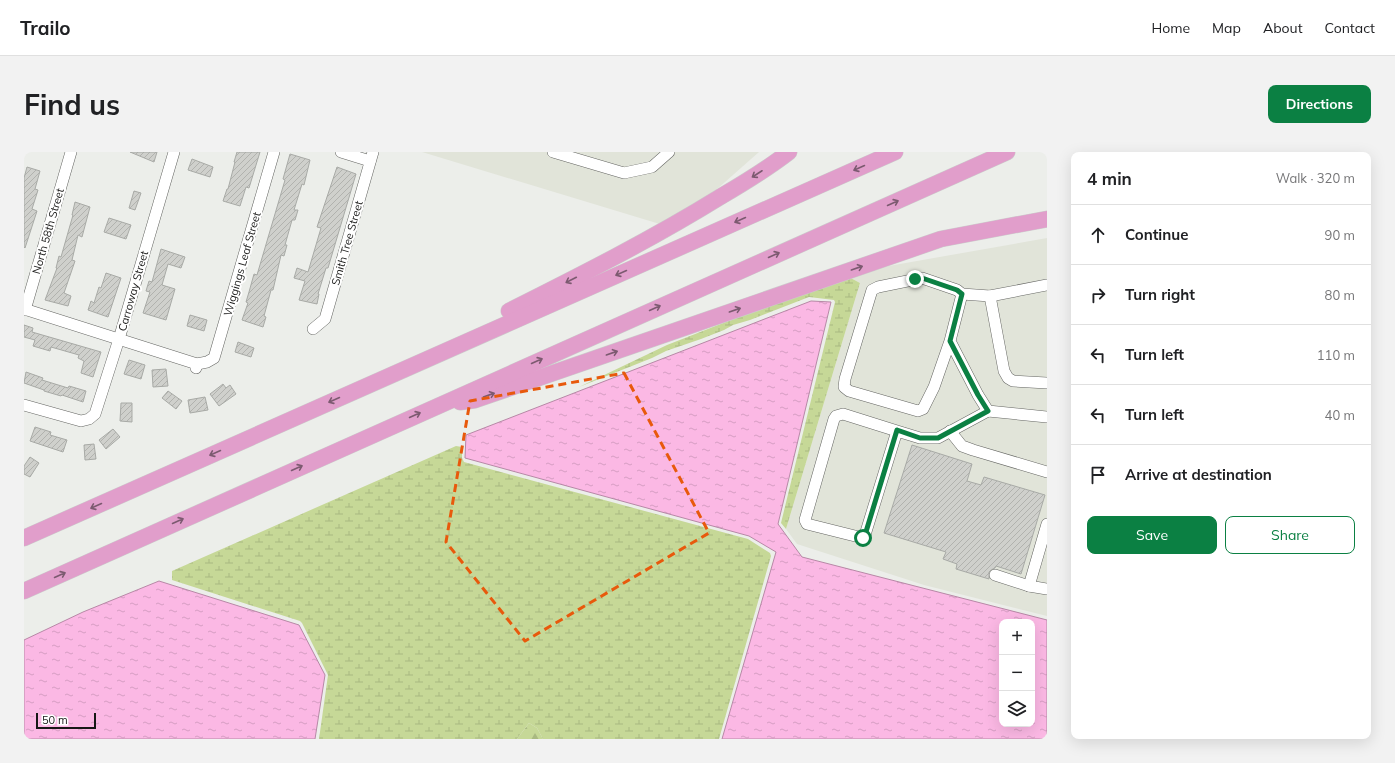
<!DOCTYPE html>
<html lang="en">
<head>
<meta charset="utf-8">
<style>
  :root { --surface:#fff; --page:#f2f2f2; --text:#202124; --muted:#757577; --line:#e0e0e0; --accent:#0b8043 }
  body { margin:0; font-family:Mulish,sans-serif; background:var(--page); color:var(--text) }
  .controls { position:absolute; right:12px; bottom:12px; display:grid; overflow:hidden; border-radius:8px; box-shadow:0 4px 16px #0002 }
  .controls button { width:36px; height:36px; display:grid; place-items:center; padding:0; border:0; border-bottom:1px solid var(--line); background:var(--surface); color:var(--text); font:20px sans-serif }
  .scale { position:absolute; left:12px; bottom:10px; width:60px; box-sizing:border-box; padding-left:4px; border:2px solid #171716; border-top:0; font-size:11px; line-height:14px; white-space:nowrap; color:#171716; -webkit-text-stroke:3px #fff; paint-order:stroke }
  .stop { position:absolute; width:12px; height:12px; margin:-9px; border:3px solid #0b8043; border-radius:50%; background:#fff }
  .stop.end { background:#0b8043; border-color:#fff; box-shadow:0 1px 4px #0008 }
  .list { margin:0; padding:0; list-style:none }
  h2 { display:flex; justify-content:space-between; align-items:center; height:52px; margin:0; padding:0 16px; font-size:17px }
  h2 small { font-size:13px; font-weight:400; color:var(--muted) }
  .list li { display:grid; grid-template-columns:26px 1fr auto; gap:12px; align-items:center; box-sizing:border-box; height:60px; padding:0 16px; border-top:1px solid var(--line) }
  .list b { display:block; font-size:15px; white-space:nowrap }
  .list em { font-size:13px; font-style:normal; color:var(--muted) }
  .actions { display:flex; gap:8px; padding:12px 16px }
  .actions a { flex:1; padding:9px 0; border:1px solid var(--accent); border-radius:8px; text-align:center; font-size:14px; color:var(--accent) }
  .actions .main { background:var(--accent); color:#fff }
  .icon { flex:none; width:22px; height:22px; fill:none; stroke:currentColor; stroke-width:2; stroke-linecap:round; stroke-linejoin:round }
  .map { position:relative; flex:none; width:1023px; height:587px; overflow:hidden; border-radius:8px }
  header { display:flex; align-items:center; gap:24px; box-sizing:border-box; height:56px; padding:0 20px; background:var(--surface); border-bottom:1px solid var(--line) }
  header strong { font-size:19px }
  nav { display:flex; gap:22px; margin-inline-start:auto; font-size:14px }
  .intro { display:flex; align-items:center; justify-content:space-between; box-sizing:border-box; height:96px; padding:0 24px }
  h1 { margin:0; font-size:28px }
  .button { padding:10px 18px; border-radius:8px; background:var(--accent); color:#fff; font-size:14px; font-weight:700 }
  main { display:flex; gap:24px; padding:0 24px }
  aside { flex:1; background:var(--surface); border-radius:8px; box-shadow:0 4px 16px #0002 }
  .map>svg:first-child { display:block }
  .built { fill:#e1e4d9 }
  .forest { fill:url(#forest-firs) }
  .wetland { fill:url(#wetland-marsh) }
  .water { fill:url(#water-ripples); stroke:#b788a6; fill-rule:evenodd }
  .building { fill:url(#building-hatch); stroke:#a8aaa6 }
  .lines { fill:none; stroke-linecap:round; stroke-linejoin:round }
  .minor-casing { stroke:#656663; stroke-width:12 }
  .highway-casing { stroke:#ccc; stroke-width:17 }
  .minor { stroke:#fff; stroke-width:11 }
  .highway { stroke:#e19ecb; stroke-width:16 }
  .oneway { stroke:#7c5a70 }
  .route { stroke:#0b8043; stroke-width:5 }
  .marked { fill:none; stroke:#e8590c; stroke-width:3; stroke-dasharray:8 5; stroke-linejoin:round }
  .labels { text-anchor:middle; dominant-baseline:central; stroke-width:4; stroke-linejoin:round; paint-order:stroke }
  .street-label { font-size:11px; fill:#171716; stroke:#fff }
</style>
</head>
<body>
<header>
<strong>Trailo</strong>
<nav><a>Home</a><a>Map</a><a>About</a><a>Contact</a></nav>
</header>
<div class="intro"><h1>Find us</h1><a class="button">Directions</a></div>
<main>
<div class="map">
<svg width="1023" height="587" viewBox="0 0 1023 587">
  <defs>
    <pattern id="forest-firs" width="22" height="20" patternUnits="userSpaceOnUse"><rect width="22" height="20" fill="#c6d897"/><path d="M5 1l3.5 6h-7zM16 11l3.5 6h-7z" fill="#a9b981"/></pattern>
    <pattern id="wetland-marsh" width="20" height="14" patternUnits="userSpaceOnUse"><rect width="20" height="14" fill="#c6d897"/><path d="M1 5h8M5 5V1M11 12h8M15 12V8" fill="none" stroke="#a9b981"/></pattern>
    <pattern id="water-ripples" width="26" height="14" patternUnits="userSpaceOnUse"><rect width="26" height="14" fill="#fbb8e4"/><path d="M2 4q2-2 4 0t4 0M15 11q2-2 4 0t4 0" fill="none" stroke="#d69dc3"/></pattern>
    <pattern id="building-hatch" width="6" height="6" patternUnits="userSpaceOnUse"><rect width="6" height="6" fill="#cfd0cc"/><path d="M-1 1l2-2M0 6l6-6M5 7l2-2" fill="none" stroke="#b1b2ae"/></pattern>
  </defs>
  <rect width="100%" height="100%" fill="#eceeea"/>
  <g class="built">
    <polygon points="398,0 735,0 692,38 639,73"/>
    <polygon points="1023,86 1023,464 900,433 773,392 762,377 836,131 823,124 842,118"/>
  </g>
  <polygon class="forest" points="505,571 513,576 519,587 493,587"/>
  <g class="wetland">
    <polygon points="823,124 836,131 762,377 757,371 811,150 810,148 785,145 726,168 709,173 700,178 677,187 642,199 628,206 555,235 643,193 771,143"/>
    <polygon points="432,294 438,295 438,306 440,310 724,387 746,401 747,404 695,587 519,587 513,576 505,571 493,587 295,587 304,523 278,471 276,469 148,428 148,419"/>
  </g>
  <g class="water">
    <path d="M787,149L807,150L754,372L778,405L1023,468V587H698L752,400L725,384L441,306L442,283ZM978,470H1008V572H978Z"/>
    <polygon points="135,429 275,473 301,523 291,587 0,587 0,488 59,460"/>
  </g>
  <g class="building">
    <polygon points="106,0 133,0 130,10"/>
    <polygon points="213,0 236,0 225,36 222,35 216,54 199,49 203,37 204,37 211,10 210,10"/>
    <polygon points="266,2 286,8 280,33 278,32 270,58 274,58 271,68 268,68 261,93 263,93 260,104 257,103 249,138 247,138 240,164 242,165 239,175 218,168 224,151 222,150 225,140 230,122 233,123 261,28 259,27"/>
    <polygon points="168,7 189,15 186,25 164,18"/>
    <polygon points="3,15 16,19 11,37 14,38 8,57 13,59 1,96 0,95 0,26"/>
    <polygon points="313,15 332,22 304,116 302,116 294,142 295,142 293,152 275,148 281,129 270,126 273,116 284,120 297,76 293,75"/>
    <polygon points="110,39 117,41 111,58 105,56"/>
    <polygon points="51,50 66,55 58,85 54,83 48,108 51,109 40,141 47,144 44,154 21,148 33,116 32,116 35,104 37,105 49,63 48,63"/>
    <polygon points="85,66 107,73 102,87 80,80"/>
    <polygon points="137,97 161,105 157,116 144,112 138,133 151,137 142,168 119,161 126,140 122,139 125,129 128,130"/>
    <polygon points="82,121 97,126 84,165 64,158 67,149 70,151 75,135 77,136"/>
    <polygon points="166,163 183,168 180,179 163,174"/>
    <polygon points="0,173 9,176 8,180 77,200 69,225 57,221 60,209 54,206 55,203 27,195 26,199 9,194 11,188 0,185"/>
    <polygon points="214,190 230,196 227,205 211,200"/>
    <polygon points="105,208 121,213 117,227 100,222"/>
    <polygon points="142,217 144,234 129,235 128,218"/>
    <polygon points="2,220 19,226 18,228 44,236 45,234 62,239 59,250 38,243 37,244 20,239 20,238 0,231"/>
    <polygon points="199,232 202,236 206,233 212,242 195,254 186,242"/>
    <polygon points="144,239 158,249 152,257 138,246"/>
    <polygon points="181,245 184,258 166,261 164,248"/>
    <polygon points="97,251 108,251 108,270 96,269"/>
    <polygon points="11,275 27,280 26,283 43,288 39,300 6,289"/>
    <polygon points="89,277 96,285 82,297 75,288"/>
    <polygon points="70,292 72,307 61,308 60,293"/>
    <polygon points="888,293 948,312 943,329 957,333 960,325 1021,343 997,422 972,414 971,416 967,418 965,420 965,427 932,417 933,412 919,407 922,400 860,381"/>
    <polygon points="6,305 15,311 6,325 0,322 0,314"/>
  </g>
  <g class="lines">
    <defs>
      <g id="minor">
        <polyline points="317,0 346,9"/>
        <polyline points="529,0 600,21 628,15 645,0"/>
        <polyline points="1023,133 966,144 980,219 984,226 989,229 1023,231"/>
        <polyline points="938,142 966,144"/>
        <polyline points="0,157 173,212 172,216"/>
        <polyline points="1,158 47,0"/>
        <polyline points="289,177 301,167 349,0"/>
        <polyline points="926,189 910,235 899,257 894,259 825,239 820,235 821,227 848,138 854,135 898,126 933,138 938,142 926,189 954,243 964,259"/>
        <polyline points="173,212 183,210 190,206 250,0"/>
        <polyline points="0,253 57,269 65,267 71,262 95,187 150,0"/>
        <polyline points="964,259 1023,265"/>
        <polyline points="873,279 819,262 812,264 810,267 781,368 783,372 839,386 841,383 873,279 896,286 914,286 964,259"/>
        <polyline points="926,279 938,294 949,298 1023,320"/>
        <polyline points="1023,372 1005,434 1023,437"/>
        <polyline points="971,423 1005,434"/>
      </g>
      <g id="highway">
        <path d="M485,159C557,123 628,87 696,45C720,31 743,17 765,0"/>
        <polyline points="436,250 451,248 917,87 1023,67"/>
        <polyline points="0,386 871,0"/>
        <polyline points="0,439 983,0"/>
      </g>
    </defs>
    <use href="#minor" class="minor-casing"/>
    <use href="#highway" class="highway-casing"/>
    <use href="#minor" class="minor"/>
    <use href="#highway" class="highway"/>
  </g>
  <defs><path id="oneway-shaft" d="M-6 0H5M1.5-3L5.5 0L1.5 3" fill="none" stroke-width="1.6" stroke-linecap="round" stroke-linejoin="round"/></defs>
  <g class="oneway">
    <use href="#oneway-shaft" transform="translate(835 16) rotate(156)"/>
    <use href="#oneway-shaft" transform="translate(733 22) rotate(147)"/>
    <use href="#oneway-shaft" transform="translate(869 51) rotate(-24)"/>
    <use href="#oneway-shaft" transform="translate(716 68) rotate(156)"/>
    <use href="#oneway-shaft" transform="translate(750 103) rotate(-24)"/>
    <use href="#oneway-shaft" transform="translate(833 116) rotate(-19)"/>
    <use href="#oneway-shaft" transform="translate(597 121) rotate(156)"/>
    <use href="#oneway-shaft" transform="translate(547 128) rotate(153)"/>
    <use href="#oneway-shaft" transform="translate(631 156) rotate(-24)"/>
    <use href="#oneway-shaft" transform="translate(711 158) rotate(-19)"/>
    <use href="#oneway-shaft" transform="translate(588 201) rotate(-19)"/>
    <use href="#oneway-shaft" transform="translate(513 209) rotate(-24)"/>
    <use href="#oneway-shaft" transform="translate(465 243) rotate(-19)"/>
    <use href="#oneway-shaft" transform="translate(310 248) rotate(156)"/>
    <use href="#oneway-shaft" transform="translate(391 263) rotate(-24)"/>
    <use href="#oneway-shaft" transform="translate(191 301) rotate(156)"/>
    <use href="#oneway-shaft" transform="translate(273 316) rotate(-24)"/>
    <use href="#oneway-shaft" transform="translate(72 354) rotate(156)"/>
    <use href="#oneway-shaft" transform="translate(154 369) rotate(-24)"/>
    <use href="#oneway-shaft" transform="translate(36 423) rotate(-24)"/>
  </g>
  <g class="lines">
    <polyline class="route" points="839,386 841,383 873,278 896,286 914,286 964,259 954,243 926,189 938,142 933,138 898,126 891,127"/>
  </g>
  <path class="marked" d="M600,221L685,381L501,489L422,390L446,249Z"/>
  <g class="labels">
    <g class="street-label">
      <text transform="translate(24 79) rotate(-74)">North 58th Street</text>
      <text transform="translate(323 91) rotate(-74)">Smith Tree Street</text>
      <text transform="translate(218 112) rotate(-74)">Wiggings Leaf Street</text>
      <text transform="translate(109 139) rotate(-74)">Carroway Street</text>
    </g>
  </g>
</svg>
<div class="controls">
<button>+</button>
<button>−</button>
<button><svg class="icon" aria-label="layers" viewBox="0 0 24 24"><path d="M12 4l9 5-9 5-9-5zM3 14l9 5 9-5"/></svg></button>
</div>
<div class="scale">50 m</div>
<div class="stop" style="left:839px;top:386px"></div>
<div class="stop end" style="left:891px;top:127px"></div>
</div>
<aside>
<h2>4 min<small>Walk · 320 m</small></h2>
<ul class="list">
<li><svg class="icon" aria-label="ahead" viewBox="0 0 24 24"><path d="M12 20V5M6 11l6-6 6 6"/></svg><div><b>Continue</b></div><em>90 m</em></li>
<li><svg class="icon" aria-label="right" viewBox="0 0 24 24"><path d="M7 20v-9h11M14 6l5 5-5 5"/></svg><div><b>Turn right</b></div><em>80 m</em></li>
<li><svg class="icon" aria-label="left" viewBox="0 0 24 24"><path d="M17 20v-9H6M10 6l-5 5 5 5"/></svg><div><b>Turn left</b></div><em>110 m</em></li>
<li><svg class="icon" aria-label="left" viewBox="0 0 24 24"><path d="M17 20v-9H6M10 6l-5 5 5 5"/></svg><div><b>Turn left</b></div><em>40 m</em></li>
<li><svg class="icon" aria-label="arrive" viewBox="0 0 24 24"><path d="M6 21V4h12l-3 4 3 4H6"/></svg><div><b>Arrive at destination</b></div></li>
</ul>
<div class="actions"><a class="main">Save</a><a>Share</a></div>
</aside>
</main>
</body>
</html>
